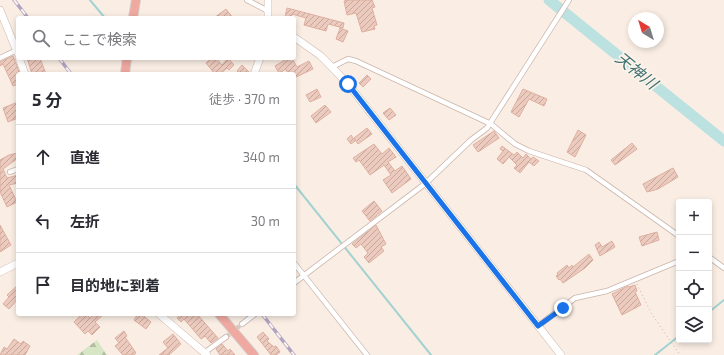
<!DOCTYPE html>
<html lang="ja">
<head>
<meta charset="utf-8">
<style>
  :root { --surface:#fff; --page:#f2f2f3; --text:#2b2b33; --muted:#7c7c81; --line:#e1e1e2 }
  body { margin:0; font-family:"Exo 2","Noto Sans JP",sans-serif; background:var(--page); color:var(--text) }
  .controls { position:absolute; right:12px; bottom:12px; display:grid; overflow:hidden; border-radius:4px; box-shadow:0 2px 6px #0003 }
  .controls button { width:36px; height:36px; display:grid; place-items:center; padding:0; border:0; border-bottom:1px solid var(--line); background:var(--surface); color:var(--text); font:20px sans-serif }
  .compass { position:absolute; left:628px; top:12px; width:36px; height:36px; border-radius:50%; background:var(--surface); box-shadow:0 2px 6px #0003; rotate:322deg }
  .stop { position:absolute; width:12px; height:12px; margin:-9px; border:3px solid #1a73e8; border-radius:50%; background:#fff }
  .stop.end { background:#1a73e8; border-color:#fff; box-shadow:0 1px 4px #0008 }
  .list { margin:0; padding:0; list-style:none }
  h2 { display:flex; justify-content:space-between; align-items:center; height:52px; margin:0; padding:0 16px; font-size:17px }
  h2 small { font-size:13px; font-weight:400; color:var(--muted) }
  .list li { display:grid; grid-template-columns:26px 1fr auto; gap:12px; align-items:center; box-sizing:border-box; height:64px; padding:0 16px; border-top:1px solid var(--line) }
  .list b { display:block; font-size:15px; white-space:nowrap }
  .list em { font-size:13px; font-style:normal; color:var(--muted) }
  .icon { flex:none; width:22px; height:22px; fill:none; stroke:currentColor; stroke-width:2; stroke-linecap:round; stroke-linejoin:round }
  .map { position:relative; flex:none; width:724px; height:355px; overflow:hidden }
  .search { position:absolute; background:var(--surface); box-shadow:0 2px 6px #0003; left:16px; top:16px; width:280px; height:44px; display:flex; align-items:center; gap:10px; box-sizing:border-box; padding:0 14px; border-radius:4px; color:var(--muted); font-size:15px }
  .panel { position:absolute; background:var(--surface); box-shadow:0 2px 6px #0003; left:16px; top:72px; width:280px; height:244px; border-radius:4px }
  .map>svg:first-child { display:block }
  .forest { fill:url(#forest-firs) }
  .lines { fill:none; stroke-linecap:round; stroke-linejoin:round }
  .stream { stroke:#a2d2d2; stroke-width:2 }
  .river { stroke:#bbe2e1; stroke-width:11 }
  .building { fill:url(#building-hatch); stroke:#deafa0 }
  .street-tunnel { stroke:#d8c8be; stroke-width:4.5; stroke-dasharray:4.5 2; stroke-linecap:butt }
  .street-casing { stroke:#cab5ac; stroke-width:6 }
  .secondary-casing { stroke:#cfb6ac; stroke-width:8 }
  .highway-casing { stroke:#d4ccc9; stroke-width:10 }
  .path { stroke:#d1ada2; stroke-width:1; stroke-dasharray:1 3; stroke-linecap:butt }
  .street { stroke:#fff; stroke-width:4.5 }
  .secondary { stroke:#fff; stroke-width:7 }
  .highway { stroke:#efa9a0; stroke-width:8 }
  .rail-casing { stroke:#b0a4c2; stroke-width:3.5 }
  .rail { stroke:#fdf3ea; stroke-width:2; stroke-dasharray:6; stroke-linecap:butt }
  .route { stroke:#1a73e8; stroke-width:5 }
  .labels { text-anchor:middle; dominant-baseline:central; stroke-width:3.5; stroke-linejoin:round; paint-order:stroke }
  .water-label { font-size:16px; font-style:italic; fill:#427374; stroke:#fdf3ea }
</style>
</head>
<body>
<div class="map">
<svg width="724" height="355" viewBox="0 0 724 355">
  <defs>
    <pattern id="forest-firs" width="22" height="20" patternUnits="userSpaceOnUse"><rect width="22" height="20" fill="#d7e6c4"/><path d="M5 1l3.5 6h-7zM16 11l3.5 6h-7z" fill="#b3bda1"/></pattern>
    <pattern id="building-hatch" width="6" height="6" patternUnits="userSpaceOnUse"><rect width="6" height="6" fill="#edcabe"/><path d="M-1 1l2-2M0 6l6-6M5 7l2-2" fill="none" stroke="#c4a79d"/></pattern>
  </defs>
  <rect width="100%" height="100%" fill="#faeee4"/>
  <polygon class="forest" points="97,340 107,355 77,355"/>
  <g class="lines">
    <g class="stream">
      <polyline points="90,0 105,18"/>
      <polyline points="294,184 431,355"/>
      <polyline points="709,312 724,300"/>
      <polyline points="655,355 679,336"/>
    </g>
    <polyline class="river" points="549,0 724,141"/>
  </g>
  <g class="building">
    <polygon points="347,0 372,0 375,7 372,8 377,25 374,26 375,29 362,32 356,13 347,15 344,1"/>
    <polygon points="287,8 344,23 343,28 328,24 326,31 304,25 306,18 292,14 291,18 285,17"/>
    <polygon points="226,9 233,18 214,18"/>
    <polygon points="340,28 348,31 343,42 336,39"/>
    <polygon points="13,56 20,74 18,74 18,84 13,86 3,64 0,66 0,62"/>
    <polygon points="27,58 40,58 46,74 32,74"/>
    <polygon points="212,58 216,58 222,65 228,58 234,65 229,70 227,68 220,74 215,74 206,63"/>
    <polygon points="288,58 292,58 297,67 309,61 313,69 294,78 294,74 288,74 286,69 279,73 275,66"/>
    <polygon points="242,65 249,72 249,74 241,74 237,71"/>
    <polygon points="367,75 371,79 363,87 359,83"/>
    <polygon points="317,89 321,97 310,102 306,95"/>
    <polygon points="523,89 547,99 544,106 529,99 519,117 511,112"/>
    <polygon points="18,102 18,118 8,122 3,108"/>
    <polygon points="325,105 331,112 316,123 311,116"/>
    <polygon points="390,108 396,115 389,120 383,113"/>
    <polygon points="367,128 372,134 358,144 354,138"/>
    <polygon points="578,130 586,135 575,157 567,152"/>
    <polygon points="494,131 499,138 478,152 473,145"/>
    <polygon points="351,135 355,141 351,144 347,139"/>
    <polygon points="632,143 637,149 615,165 611,160"/>
    <polygon points="374,144 382,154 389,148 396,157 388,162 395,171 402,166 411,179 392,193 383,180 391,175 384,165 370,175 359,160 356,162 353,158"/>
    <polygon points="502,146 514,155 517,152 523,158 526,154 531,159 533,157 539,161 534,166 529,162 520,173 514,168 517,165 509,157 503,164 497,159 503,151 500,149"/>
    <polygon points="18,153 18,158 3,169 7,178 18,175 18,183 9,185 17,202 7,207 0,192 0,160 9,155"/>
    <polygon points="673,168 678,177 658,189 647,192 643,184"/>
    <polygon points="374,201 382,211 370,221 362,211"/>
    <polygon points="0,225 11,245 0,252"/>
    <polygon points="376,225 386,244 381,247 384,251 369,263 364,257 368,253 361,244 356,248 352,244"/>
    <polygon points="657,232 659,240 642,246 639,237"/>
    <polygon points="612,241 615,247 600,256 595,245 599,242 602,247"/>
    <polygon points="589,254 593,260 585,268 563,283 560,279 559,280 556,276 558,275 557,273 567,265 569,268 572,265 573,267"/>
    <polygon points="18,285 18,299 9,309 3,304 9,297 7,295"/>
    <polygon points="635,285 637,291 635,292 641,305 622,315 612,294 628,286 629,287"/>
    <polygon points="82,314 86,314 90,318 94,314 104,314 95,322 100,327 92,335 88,331 85,334 74,322"/>
    <polygon points="138,314 141,314 151,322 146,329 134,320"/>
    <polygon points="181,314 197,314 218,338 211,343 205,336 201,339 184,319 181,322 177,318"/>
    <polygon points="124,331 127,336 125,337 136,353 134,355 123,355 115,346 119,343 115,338"/>
    <polygon points="263,332 269,339 267,341 274,347 276,346 280,352 276,355 271,355 257,337"/>
    <polygon points="173,334 181,344 169,355 159,355 168,348 163,342"/>
    <polygon points="14,339 21,344 23,341 30,346 25,355 0,355 4,347 7,349"/>
    <polygon points="222,344 228,351 230,349 235,355 220,355 216,349"/>
  </g>
  <g class="lines">
    <polyline class="street-tunnel" points="226,337 242,324"/>
    <defs>
      <g id="street">
        <polyline points="247,0 268,11"/>
        <polyline points="0,58 17,50"/>
        <polyline points="332,67 348,59 356,61 491,124 515,144 529,151 586,170 679,236"/>
        <polyline points="10,172 18,169"/>
        <polyline points="709,257 724,268"/>
        <polyline points="294,263 367,355"/>
        <polyline points="294,283 426,183 471,140 487,128 569,0"/>
        <polyline points="242,324 255,314"/>
        <polyline points="538,326 575,298 607,291 679,261"/>
        <polyline points="204,353 226,337"/>
      </g>
      <g id="secondary">
        <polyline points="0,10 18,54"/>
        <polyline points="268,18 268,0"/>
        <polyline points="294,37 321,56 348,84 561,355"/>
        <polyline points="19,58 25,74"/>
        <polyline points="254,74 260,58"/>
        <polyline points="0,272 18,263"/>
        <polyline points="159,314 207,355"/>
      </g>
      <g id="highway">
        <polyline points="133,18 136,0"/>
        <polyline points="125,74 127,58"/>
        <polyline points="219,314 254,355"/>
      </g>
    </defs>
    <use href="#street" class="street-casing"/>
    <use href="#secondary" class="secondary-casing"/>
    <use href="#highway" class="highway-casing"/>
    <polyline class="path" points="637,284 651,313 680,355"/>
    <use href="#street" class="street"/>
    <use href="#secondary" class="secondary"/>
    <use href="#highway" class="highway"/>
    <defs>
      <g id="rail">
        <polyline points="14,0 28,18"/>
        <polyline points="59,58 71,74"/>
        <polyline points="262,314 294,355"/>
      </g>
    </defs>
    <use href="#rail" class="rail-casing"/>
    <use href="#rail" class="rail"/>
  </g>
  <g class="lines">
    <polyline class="route" points="348,84 538,326 563,308"/>
  </g>
  <g class="labels">
    <g class="water-label">
      <text transform="translate(637 70) rotate(39)">天神川</text>
    </g>
  </g>
</svg>
<div class="controls">
<button>+</button>
<button>−</button>
<button><svg class="icon" aria-label="locate" viewBox="0 0 24 24"><circle cx="12" cy="12" r="6"/><path d="M12 2v4M12 18v4M2 12h4M18 12h4"/></svg></button>
<button><svg class="icon" aria-label="layers" viewBox="0 0 24 24"><path d="M12 4l9 5-9 5-9-5zM3 14l9 5 9-5"/></svg></button>
</div>
<svg class="compass" viewBox="-18 -18 36 36"><path d="M0-13l5 13h-10z" fill="#e53935"/><path d="M0 13l5-13h-10z" fill="#7c7c81"/></svg>
<div class="stop" style="left:348px;top:84px"></div>
<div class="stop end" style="left:563px;top:308px"></div>
<div class="search"><svg class="icon" aria-label="search" viewBox="0 0 24 24"><circle cx="10" cy="10" r="6"/><path d="M15 15l6 6"/></svg>ここで検索</div>
<section class="panel">
<h2>5 分<small>徒歩 · 370 m</small></h2>
<ul class="list">
<li><svg class="icon" aria-label="ahead" viewBox="0 0 24 24"><path d="M12 20V5M6 11l6-6 6 6"/></svg><div><b>直進</b></div><em>340 m</em></li>
<li><svg class="icon" aria-label="left" viewBox="0 0 24 24"><path d="M17 20v-9H6M10 6l-5 5 5 5"/></svg><div><b>左折</b></div><em>30 m</em></li>
<li><svg class="icon" aria-label="arrive" viewBox="0 0 24 24"><path d="M6 21V4h12l-3 4 3 4H6"/></svg><div><b>目的地に到着</b></div></li>
</ul>
</section>
</div>
</body>
</html>
